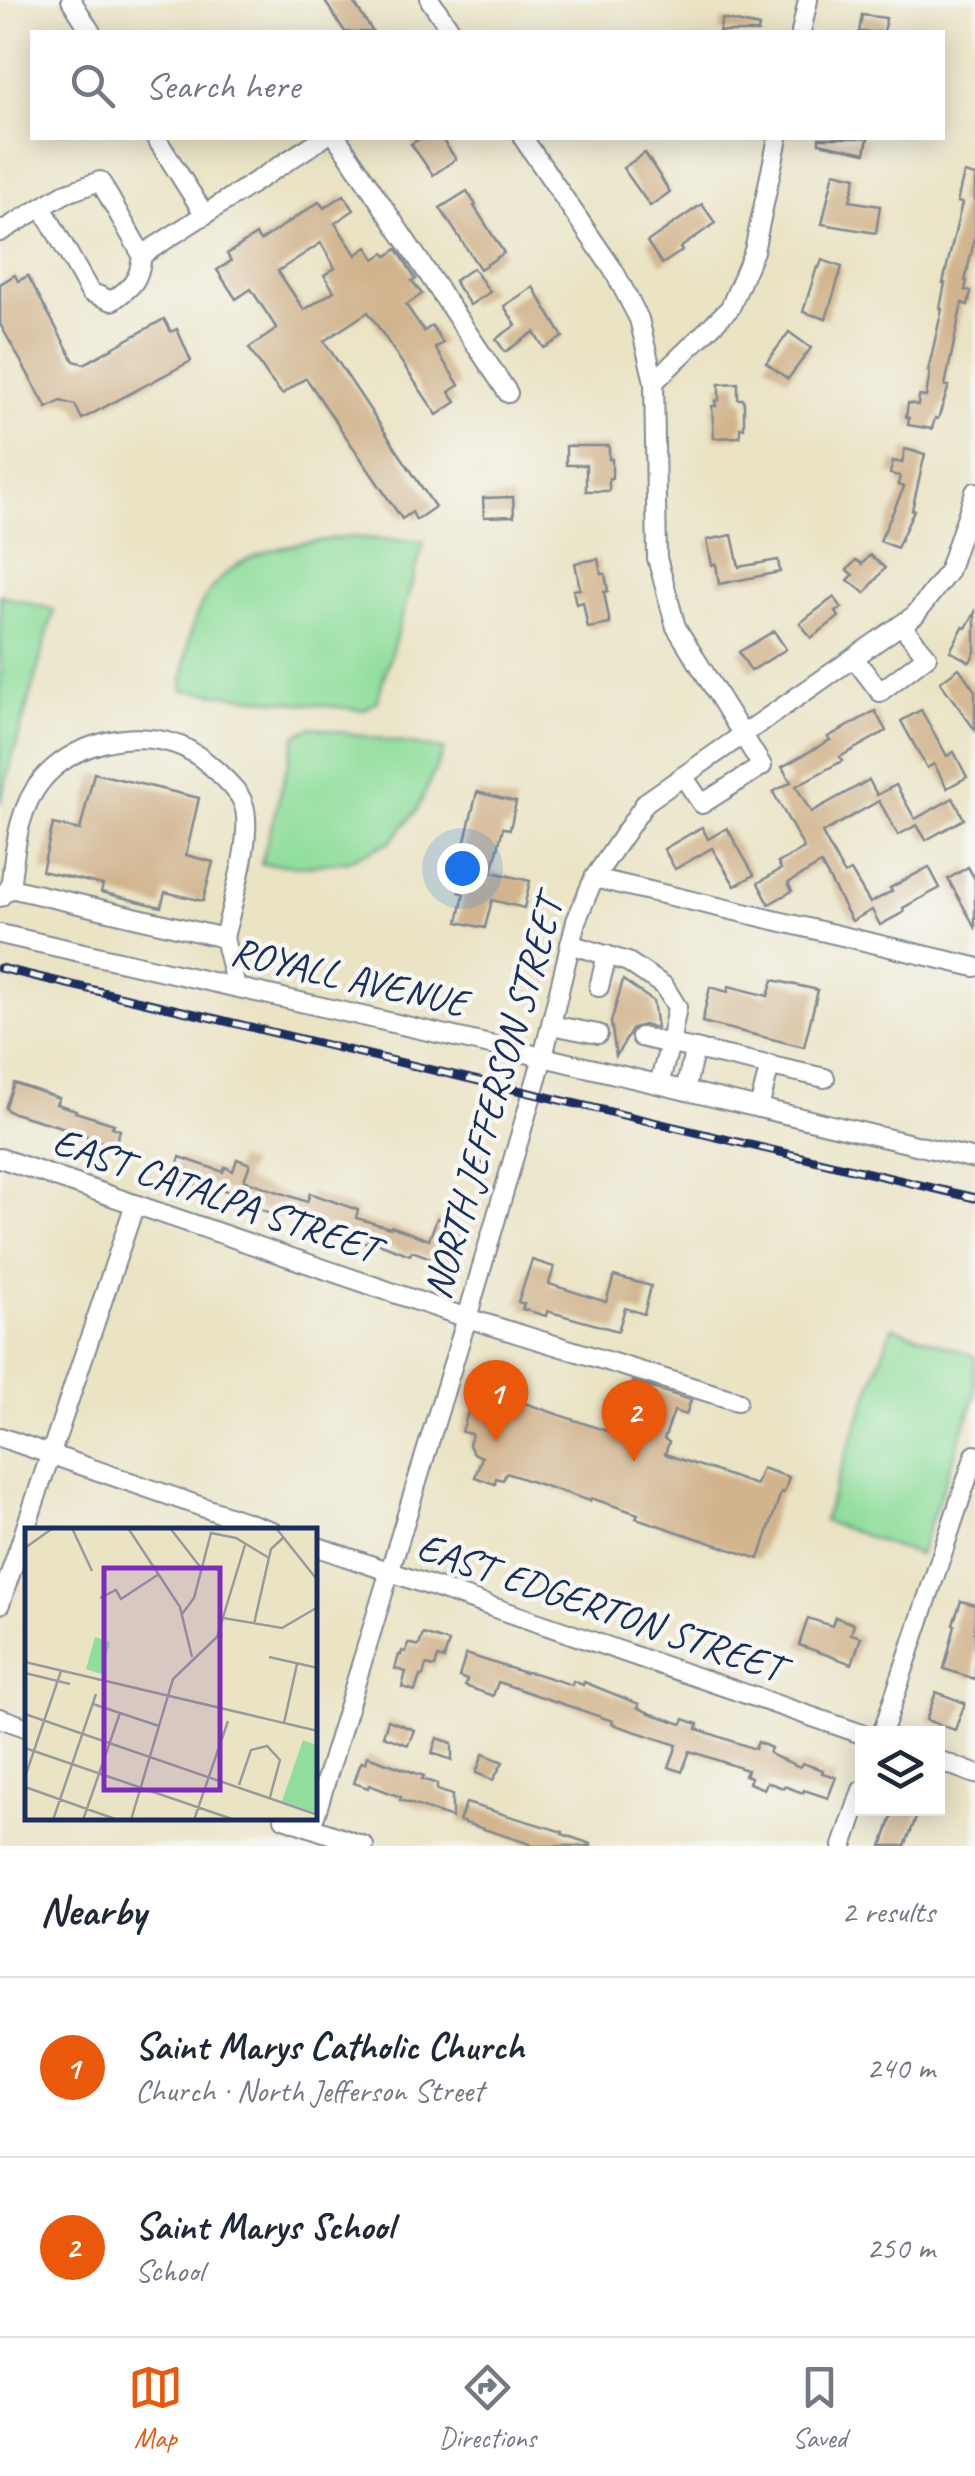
<!DOCTYPE html>
<html lang="en">
<head>
<meta charset="utf-8">
<style>
  :root { --surface:#fff; --page:#f2f2f3; --text:#1f2937; --muted:#747a83; --line:#e0e1e3; --accent:#ea580c }
  body { margin:0; font-family:Caveat,sans-serif; background:var(--page); color:var(--text) }
  .controls { position:absolute; right:30px; bottom:30px; display:grid; overflow:hidden; border-radius:0px; box-shadow:0 5px 25px #0003 }
  .controls button { width:90px; height:90px; display:grid; place-items:center; padding:0; border:0; border-bottom:2px solid var(--line); background:var(--surface); color:var(--text); font:50px sans-serif }
  .you { position:absolute; left:462px; top:868px; width:35px; height:35px; margin:-25px; border:8px solid #fff; border-radius:50%; background:#1a73e8; box-shadow:0 0 0 15px #1a73e833 }
  .badge { display:grid; place-items:center; width:65px; height:65px; border-radius:50%; background:var(--accent); color:#fff; font-size:32px; font-weight:700 }
  .pin { position:absolute; translate:-50% -82px; filter:drop-shadow(0 2px 5px #0008) }
  .pin::after { content:''; position:absolute; top:52px; width:35px; height:30px; background:inherit; clip-path:polygon(0 0,100% 0,50% 100%) }
  .list { margin:0; padding:0; list-style:none }
  h2 { display:flex; justify-content:space-between; align-items:center; height:130px; margin:0; padding:0 40px; font-size:42px }
  h2 small { font-size:32px; font-weight:400; color:var(--muted) }
  .list li { display:grid; grid-template-columns:65px 1fr auto; gap:30px; align-items:center; box-sizing:border-box; height:180px; padding:0 40px; border-top:2px solid var(--line) }
  .list b { display:block; font-size:38px; white-space:nowrap }
  .list p { margin:0; font-size:32px; white-space:nowrap; color:var(--muted) }
  .list em { font-size:32px; font-style:normal; color:var(--muted) }
  .icon { flex:none; width:55px; height:55px; fill:none; stroke:currentColor; stroke-width:2; stroke-linecap:round; stroke-linejoin:round }
  .map { position:relative; flex:none; width:975px; height:1846px; overflow:hidden }
  .search { position:absolute; background:var(--surface); box-shadow:0 5px 25px #0003; left:30px; right:30px; top:30px; height:110px; display:flex; align-items:center; gap:25px; box-sizing:border-box; padding:0 35px; border-radius:0px; color:var(--muted); font-size:38px }
  .sheet { height:490px; background:var(--surface) }
  nav { display:flex; justify-content:space-around; align-items:center; box-sizing:border-box; height:140px; border-top:2px solid var(--line); background:var(--surface); font-size:28px; color:var(--muted) }
  nav a { display:grid; justify-items:center; gap:5px }
  nav .on { color:var(--accent) }
  .map>svg:first-child { display:block }
  .green { fill:#90de9c; stroke:#56867d; stroke-width:2.5 }
  .building { fill:#d1b48d; fill-rule:evenodd }
  .lines { fill:none; stroke-linecap:round; stroke-linejoin:round }
  .minor-casing { stroke:#828991; stroke-width:22 }
  .minor { stroke:#fff; stroke-width:18 }
  .rail-casing { stroke:#1b2f5e; stroke-width:9 }
  .rail { stroke:#f6f6f2; stroke-width:5; stroke-dasharray:15; stroke-linecap:butt }
  .labels { text-anchor:middle; dominant-baseline:central; stroke-width:9; stroke-linejoin:round; paint-order:stroke }
  .street-label { font-size:40px; fill:#1b2f5e; stroke:#f6f6f2 }
  .inset-road { fill:none; stroke:#979b9b; stroke-width:2.5 }
  .view { fill:#7b2cbf; fill-opacity:0.15; stroke:#7b2cbf; stroke-width:5 }
  .inset-edge { fill:none; stroke:#1b2f5e; stroke-width:5 }
</style>
</head>
<body>
<div class="map">
<svg width="975" height="1846" viewBox="0 0 975 1846">
  <rect width="100%" height="100%" fill="#f6f6f2"/>
  <filter id="ink" filterUnits="userSpaceOnUse"><feTurbulence type="fractalNoise" baseFrequency=".01" numOctaves="2"/><feDisplacementMap in="SourceGraphic" scale="20" xChannelSelector="R" yChannelSelector="G"/><feConvolveMatrix kernelMatrix="1 2 1 2 8 2 1 2 1" color-interpolation-filters="sRGB"/></filter>
  <filter id="wash" filterUnits="userSpaceOnUse"><feTurbulence type="fractalNoise" baseFrequency=".0048" numOctaves="4" result="noise"/><feDisplacementMap in="SourceGraphic" scale="40" xChannelSelector="R" yChannelSelector="G"/><feGaussianBlur stdDeviation="2.25" result="paint"/><feColorMatrix in="noise" values="0 0 0 0 0 0 0 0 0 0 0 0 0 0 0 0 0 1.4 0 .05"/><feComposite in="paint" operator="in"/></filter>
  <g filter="url(#wash)">
    <rect width="100%" height="100%" fill="#eae3c4"/>
    <g class="green">
      <path d="M349,537L424,542L377,701L364,710L182,690C185,670 186,647 192,628C215,551 279,546 349,537Z"/>
      <polygon points="0,595 54,610 0,803"/>
      <polygon points="312,727 444,750 417,810 390,842 347,861 307,866 261,864 296,735"/>
      <polygon points="892,1327 975,1356 975,1396 919,1555 823,1521"/>
    </g>
    <g id="blocks">
      <g class="building">
        <polygon points="324,0 352,0 373,32 345,32"/>
        <polygon points="862,15 886,18 884,32 859,32"/>
        <polygon points="722,19 759,27 758,32 719,32"/>
        <polygon points="421,138 441,138 456,159 433,175 411,144"/>
        <polygon points="819,138 868,138 865,153 819,143"/>
        <polygon points="645,153 670,192 650,206 623,168"/>
        <polygon points="834,172 856,177 850,201 880,206 876,233 822,224"/>
        <polygon points="964,173 975,176 975,236 965,281 967,281 965,290 971,291 968,305 962,303 945,386 949,386 938,419 935,418 932,429 908,425 909,418 906,417 908,403 918,405 919,396 926,397 930,371 928,371 942,309 940,308 945,283 943,283 962,203 957,202"/>
        <polygon points="467,191 476,205 474,206 504,253 480,269 440,208"/>
        <path d="M344,195L354,210L335,223L356,255L367,247L375,259L384,253L387,256L397,249L416,279L412,281L422,294L406,305L424,331L432,326L443,343L435,348L459,385L449,392L456,402L437,415L368,312L324,341L435,507L416,520L412,512L402,519L306,378L282,394L269,378L249,348L277,329L251,289L236,299L217,270L231,261L227,254L256,235L260,241L319,202L324,208ZM321,243L335,268L324,275L334,291L304,310L278,271Z"/>
        <polygon points="702,204 715,223 680,248 682,251 662,264 647,242"/>
        <polygon points="822,260 842,267 826,319 803,312 817,267 819,268"/>
        <polygon points="473,268 490,292 470,305 454,281"/>
        <polygon points="15,275 18,281 28,276 74,361 84,364 164,319 171,332 177,329 191,361 82,419 75,405 61,401 47,408 0,324 0,284"/>
        <polygon points="533,287 563,337 544,348 534,332 505,352 496,339 516,325 504,306"/>
        <polygon points="789,332 811,348 788,379 766,363"/>
        <polygon points="738,383 738,399 743,399 744,403 744,428 740,428 740,437 714,438 712,406 716,406 715,401 719,400 719,384"/>
        <polygon points="566,446 609,446 609,459 612,459 612,478 609,478 609,491 586,491 586,465 566,465"/>
        <polygon points="905,449 925,454 912,510 914,510 897,548 880,541 904,487 898,485 900,476 890,474 893,461 902,463"/>
        <polygon points="513,497 514,516 484,517 483,498"/>
        <polygon points="732,535 739,567 778,560 780,572 719,584 716,564 712,565 707,540"/>
        <polygon points="870,555 885,568 865,593 848,580 853,575 847,570 856,560 862,564"/>
        <polygon points="598,559 601,574 605,574 608,591 604,592 610,624 588,628 583,602 576,604 573,590 580,589 575,563"/>
        <polygon points="834,597 842,608 836,612 839,617 811,638 800,623"/>
        <polygon points="975,612 975,652 970,662 950,651 963,627 966,628"/>
        <polygon points="774,631 786,649 751,671 739,652"/>
        <polygon points="959,668 975,691 975,730 940,682"/>
        <polygon points="921,710 947,756 954,752 967,777 947,788 934,764 927,768 901,721"/>
        <polygon points="875,711 886,731 840,757 842,761 796,786 811,812 869,780 877,795 896,785 915,819 953,798 964,819 926,840 917,825 898,835 879,801 822,833 844,874 851,871 870,903 892,891 890,888 929,867 940,888 903,908 904,912 880,925 872,910 852,921 821,864 788,883 792,891 769,904 758,883 781,869 778,863 804,848 773,792 791,782 782,767 830,740 828,737"/>
        <polygon points="94,773 199,798 186,855 213,862 203,901 165,892 161,907 101,892 103,885 42,871 53,824 80,830"/>
        <polygon points="477,792 516,802 510,829 503,828 492,872 530,881 524,908 492,900 485,928 458,922 464,894 459,892 464,870 458,869"/>
        <polygon points="702,827 708,839 727,828 754,875 735,886 712,848 675,869 664,849"/>
        <polygon points="968,867 975,879 975,927 948,879"/>
        <polygon points="623,980 653,1001 657,1028 643,1025 633,1028 616,1056 611,1022"/>
        <polygon points="773,980 818,990 804,1047 702,1022 710,987 728,992 729,986 768,996"/>
        <polygon points="14,1083 59,1098 56,1104 76,1110 75,1112 114,1124 112,1127 120,1130 114,1147 65,1128 10,1112 5,1108"/>
        <polygon points="180,1157 223,1172 225,1167 233,1171 237,1159 250,1164 244,1180 307,1202 310,1193 358,1210 356,1218 390,1228 391,1226 429,1240 437,1218 466,1229 452,1266 412,1251 410,1255 368,1239 367,1243 340,1235 341,1231 303,1218 280,1212 279,1216 257,1208 259,1203 197,1180 195,1185 173,1177"/>
        <polygon points="474,1161 489,1165 485,1180 470,1175"/>
        <polygon points="532,1260 554,1267 549,1284 606,1302 614,1276 651,1286 644,1314 625,1308 618,1331 547,1311 546,1316 522,1309 524,1304 518,1302"/>
        <polygon points="633,1382 691,1400 686,1415 674,1411 664,1439 669,1442 665,1454 756,1485 762,1468 789,1477 784,1493 781,1492 759,1559 636,1518 638,1514 591,1498 590,1501 506,1473 503,1480 496,1478 495,1484 475,1477 482,1457 473,1453 469,1445 472,1434 462,1432 468,1412 472,1413 507,1397 615,1434"/>
        <polygon points="961,1601 975,1605 975,1679 944,1669 955,1625 953,1624"/>
        <polygon points="835,1617 854,1624 851,1634 861,1637 852,1664 799,1645 808,1618 832,1626"/>
        <polygon points="423,1634 449,1642 444,1659 438,1657 435,1667 426,1665 423,1676 420,1676 415,1691 402,1687 406,1672 395,1669 399,1655 401,1655 402,1651 406,1652 408,1643 419,1646"/>
        <polygon points="466,1654 525,1673 525,1672 534,1673 572,1685 573,1681 583,1685 584,1682 639,1704 638,1708 652,1714 682,1724 684,1719 698,1724 697,1729 755,1749 758,1742 771,1748 769,1753 776,1757 800,1767 802,1763 823,1770 822,1773 836,1777 828,1798 804,1790 803,1793 784,1786 783,1788 767,1782 764,1789 749,1783 751,1777 745,1775 747,1770 690,1751 682,1772 669,1767 677,1745 612,1724 613,1721 498,1682 493,1696 465,1686 467,1680 459,1677"/>
        <polygon points="936,1692 965,1703 955,1730 926,1720"/>
        <polygon points="388,1720 414,1730 408,1745 383,1736"/>
        <polygon points="437,1738 452,1743 452,1760 432,1753"/>
        <polygon points="483,1754 503,1762 493,1780 476,1773"/>
        <polygon points="367,1756 424,1776 422,1779 437,1784 437,1790 452,1795 452,1818 400,1800 401,1797 369,1785 368,1788 354,1783 361,1762 365,1763"/>
        <polygon points="466,1803 563,1832 562,1834 591,1844 591,1846 529,1846 530,1844 459,1821"/>
        <polygon points="895,1808 920,1808 905,1846 882,1846"/>
      </g>
    </g>
  </g>
  <g filter="url(#ink)">
    <use href="#blocks" fill-opacity="0" stroke="#828991" stroke-width="2.5"/>
    <g class="lines">
      <defs>
        <g id="minor">
          <polyline points="71,0 91,32"/>
          <polyline points="430,0 452,32"/>
          <polyline points="801,32 808,0"/>
          <polyline points="156,138 205,215"/>
          <polyline points="337,138 508,393"/>
          <polyline points="523,138 614,271 639,319 654,382 657,558 676,627 762,766 702,804 683,776"/>
          <path d="M42,207L90,292L112,301C133,286 139,281 142,255"/>
          <polyline points="0,232 64,194 100,181 142,255 323,138"/>
          <polyline points="654,382 730,308 754,251 778,138"/>
          <polyline points="854,658 880,692 927,656 901,625"/>
          <polyline points="594,878 975,967"/>
          <path d="M10,888C15,852 17,809 42,780C73,743 129,730 175,744C194,750 211,765 225,779C232,786 240,794 243,803C255,832 231,906 224,938"/>
          <polyline points="0,897 10,888 224,938 236,987"/>
          <polyline points="0,934 543,1057 975,1159"/>
          <polyline points="570,944 628,962 664,986 677,1007 670,1044 641,1037"/>
          <polyline points="599,987 607,955"/>
          <polyline points="551,1025 598,1034"/>
          <polyline points="659,1084 670,1044 695,1049"/>
          <polyline points="685,1090 695,1049 825,1078"/>
          <polyline points="759,1108 770,1065"/>
          <polyline points="0,1158 467,1318 737,1401"/>
          <polyline points="0,1437 272,1531"/>
          <polyline points="315,1546 862,1734"/>
          <polyline points="0,1604 135,1204"/>
          <polyline points="0,1718 28,1728"/>
          <polyline points="882,1734 975,1455"/>
          <polyline points="938,1760 975,1774"/>
          <polyline points="315,1816 467,1318 543,1057 576,921 594,878 646,802 915,615 948,572 975,492"/>
          <polyline points="284,1818 364,1846"/>
          <polyline points="843,1846 862,1790"/>
        </g>
      </defs>
      <use href="#minor" class="minor-casing"/>
      <use href="#minor" class="minor"/>
      <defs>
        <polyline id="rail" points="0,968 975,1198"/>
      </defs>
      <use href="#rail" class="rail-casing"/>
      <use href="#rail" class="rail"/>
    </g>
  </g>
  <g class="labels">
    <g class="street-label">
      <text transform="translate(349 977) rotate(13)">ROYALL AVENUE</text>
      <text transform="translate(493 1098) rotate(-74)">NORTH JEFFERSON STREET</text>
      <text transform="translate(216 1195) rotate(19)">EAST CATALPA STREET</text>
      <text transform="translate(600 1607) rotate(19)">EAST EDGERTON STREET</text>
    </g>
  </g>
  <g transform="translate(25 1528)">
    <rect width="292" height="292" fill="#eae3c4"/>
    <path d="M70,109L85,114L76,146L61,141ZM278,212L292,217V285L257,273Z" fill="#90de9c"/>
    <path class="inset-road" d="M47,0L67,43M103,0L155,79L167,129M145,0L176,40M251,0L293,53M0,20L28,0M75,70L91,62L96,71L134,46M157,86L169,70L186,5L211,10L244,30M198,90L257,100L293,79M229,96L246,21L258,10M244,129L293,140M0,134L293,203M0,145L45,156M68,176L134,198M0,186L293,287M259,195L272,136M0,220L210,292M0,249L36,143M214,257L226,222L242,218L255,232L245,269M0,259L93,292M28,292L71,166M58,292L95,185M106,292L148,151L192,109L220,17M169,292L203,193"/>
    <path class="view" d="M79,40H195V262H79Z"/>
    <rect width="292" height="292" class="inset-edge"/>
  </g>
</svg>
<div class="controls">
<button><svg class="icon" aria-label="layers" viewBox="0 0 24 24"><path d="M12 4l9 5-9 5-9-5zM3 14l9 5 9-5"/></svg></button>
</div>
<div class="you"></div>
<div class="pin badge" style="left:496px;top:1442px">1</div>
<div class="pin badge" style="left:634px;top:1462px">2</div>
<div class="search"><svg class="icon" aria-label="search" viewBox="0 0 24 24"><circle cx="10" cy="10" r="6"/><path d="M15 15l6 6"/></svg>Search here</div>
</div>
<section class="sheet">
<h2>Nearby<small>2 results</small></h2>
<ul class="list">
<li><span class="badge">1</span><div><b>Saint Marys Catholic Church</b><p>Church · North Jefferson Street</p></div><em>240 m</em></li>
<li><span class="badge">2</span><div><b>Saint Marys School</b><p>School</p></div><em>250 m</em></li>
</ul>
</section>
<nav>
<a class="on"><svg class="icon" aria-label="map" viewBox="0 0 24 24"><path d="M3 6l6-2 6 2 6-2v14l-6 2-6-2-6 2zM9 4v14M15 6v14"/></svg>Map</a>
<a><svg class="icon" aria-label="directions" viewBox="0 0 24 24"><path d="M12 3l9 9-9 9-9-9zM9 14v-3h6M13 9l2 2-2 2"/></svg>Directions</a>
<a><svg class="icon" aria-label="saved" viewBox="0 0 24 24"><path d="M7 4h10v16l-5-4-5 4z"/></svg>Saved</a>
</nav>
</body>
</html>
